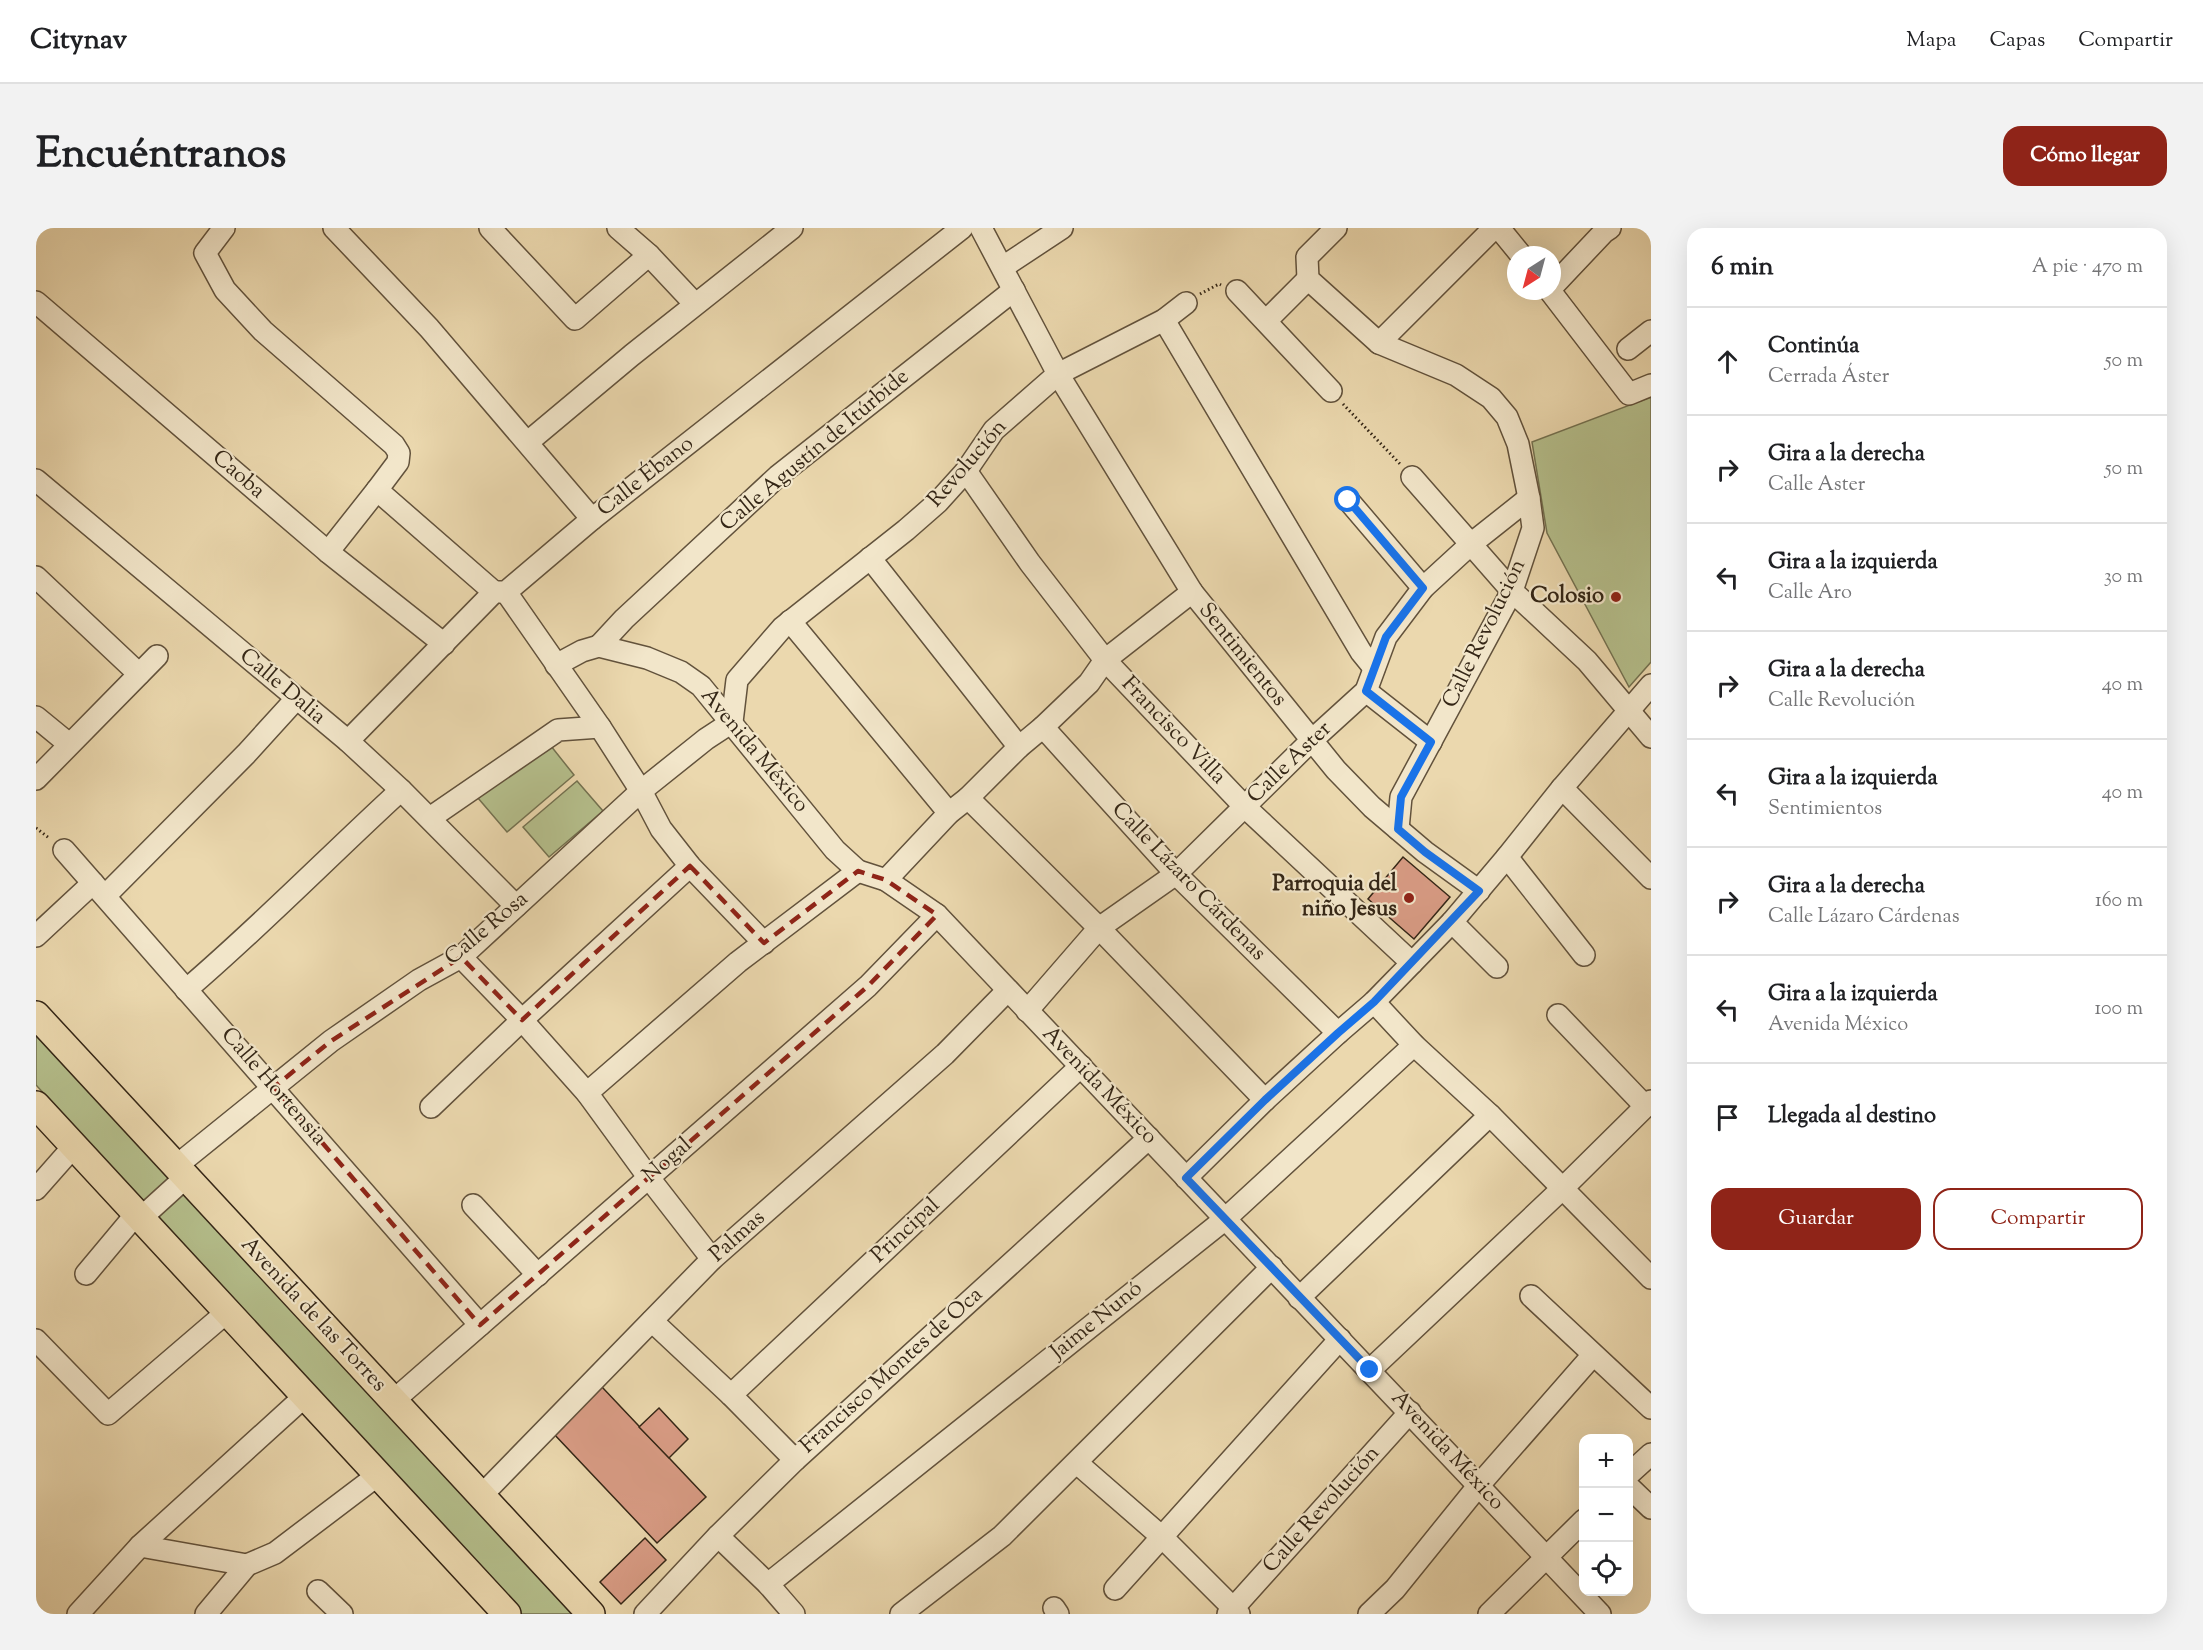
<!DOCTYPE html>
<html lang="es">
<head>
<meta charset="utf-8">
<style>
  :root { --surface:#fff; --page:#f2f2f2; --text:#202124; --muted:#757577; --line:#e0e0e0; --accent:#8f2418 }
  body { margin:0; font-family:"Sorts Mill Goudy",serif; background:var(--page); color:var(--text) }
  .controls { position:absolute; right:18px; bottom:18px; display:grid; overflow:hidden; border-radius:12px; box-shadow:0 6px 24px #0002 }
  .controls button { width:54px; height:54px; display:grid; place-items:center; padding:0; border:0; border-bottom:2px solid var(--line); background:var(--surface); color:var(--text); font:30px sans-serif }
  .compass { position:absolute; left:1471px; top:18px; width:54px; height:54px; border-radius:50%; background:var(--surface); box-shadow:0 6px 24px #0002; rotate:216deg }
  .stop { position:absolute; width:18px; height:18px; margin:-14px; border:4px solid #1a73e8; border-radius:50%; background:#fff }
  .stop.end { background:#1a73e8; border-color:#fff; box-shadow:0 2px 6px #0008 }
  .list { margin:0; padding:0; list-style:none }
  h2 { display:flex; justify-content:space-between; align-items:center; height:78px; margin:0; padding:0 24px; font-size:26px }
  h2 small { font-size:20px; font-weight:400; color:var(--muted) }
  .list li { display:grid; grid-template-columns:39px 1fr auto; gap:18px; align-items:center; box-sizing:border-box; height:108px; padding:0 24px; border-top:2px solid var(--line) }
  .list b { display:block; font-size:22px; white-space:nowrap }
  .list p { margin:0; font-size:20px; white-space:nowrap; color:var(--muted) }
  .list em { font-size:20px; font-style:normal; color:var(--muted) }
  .actions { display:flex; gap:12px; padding:18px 24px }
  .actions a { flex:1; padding:14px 0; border:2px solid var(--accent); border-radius:18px; text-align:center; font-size:21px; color:var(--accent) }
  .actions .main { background:var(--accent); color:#fff }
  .icon { flex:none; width:33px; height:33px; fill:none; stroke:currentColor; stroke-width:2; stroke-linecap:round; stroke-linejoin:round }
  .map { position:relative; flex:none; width:1615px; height:1386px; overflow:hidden; border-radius:18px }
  header { display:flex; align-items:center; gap:36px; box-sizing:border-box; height:84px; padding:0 30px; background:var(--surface); border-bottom:2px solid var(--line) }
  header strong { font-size:28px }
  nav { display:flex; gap:33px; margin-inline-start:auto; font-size:21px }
  .intro { display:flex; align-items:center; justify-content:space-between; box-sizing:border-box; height:144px; padding:0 36px }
  h1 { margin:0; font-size:42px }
  .button { padding:15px 27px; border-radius:18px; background:var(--accent); color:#fff; font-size:21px; font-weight:700 }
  main { display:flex; gap:36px; padding:0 36px }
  aside { flex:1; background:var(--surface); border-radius:18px; box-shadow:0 6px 24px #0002 }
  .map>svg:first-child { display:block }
  .green { fill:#b5bf8c; stroke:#747251; stroke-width:1.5 }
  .building { fill:#d99c85; stroke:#342616; stroke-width:1.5 }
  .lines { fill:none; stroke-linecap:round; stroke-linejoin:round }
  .minor-casing { stroke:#62523c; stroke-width:24 }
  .major-casing { stroke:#342616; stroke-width:30 }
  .path { stroke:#342616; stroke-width:3; stroke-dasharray:1.5 3; stroke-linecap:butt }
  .minor { stroke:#f2e6ca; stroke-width:21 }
  .major { stroke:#ebd8ae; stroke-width:27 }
  .route { stroke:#1a73e8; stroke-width:8 }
  .marked { fill:none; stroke:#8f2418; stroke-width:4.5; stroke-dasharray:12 8; stroke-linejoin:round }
  .poi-dot { fill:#8f2418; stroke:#f2e6ca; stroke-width:2 }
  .labels { text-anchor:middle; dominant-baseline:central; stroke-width:4.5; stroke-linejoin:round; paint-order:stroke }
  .street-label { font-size:22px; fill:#342616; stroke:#f2e6ca }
  .poi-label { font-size:22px; font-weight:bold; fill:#342616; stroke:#f2e6ca; text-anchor:end }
</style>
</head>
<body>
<header>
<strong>Citynav</strong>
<nav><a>Mapa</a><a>Capas</a><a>Compartir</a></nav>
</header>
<div class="intro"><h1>Encuéntranos</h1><a class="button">Cómo llegar</a></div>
<main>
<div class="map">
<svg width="1615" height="1386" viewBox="0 0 1615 1386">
  <rect width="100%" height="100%" fill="#ebd8ae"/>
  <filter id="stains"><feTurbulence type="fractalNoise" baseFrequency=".00333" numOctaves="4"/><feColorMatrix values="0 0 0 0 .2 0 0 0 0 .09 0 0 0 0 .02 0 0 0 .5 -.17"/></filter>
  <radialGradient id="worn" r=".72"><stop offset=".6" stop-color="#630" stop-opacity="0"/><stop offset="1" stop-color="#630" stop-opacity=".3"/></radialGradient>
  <g class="green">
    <polygon points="1615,169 1615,434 1593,459 1511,305 1496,214"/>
    <polygon points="511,513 538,547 471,604 442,570"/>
    <polygon points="541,553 567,583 513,629 487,599"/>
    <polygon points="0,792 546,1386 485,1386 0,857"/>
  </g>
  <g class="building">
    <polygon points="1367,629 1414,669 1378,711 1332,671"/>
    <polygon points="566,1159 670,1269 621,1315 517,1205"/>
    <polygon points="623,1180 652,1211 633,1230 603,1199"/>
    <polygon points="609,1310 630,1332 585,1376 564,1354"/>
  </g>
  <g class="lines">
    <defs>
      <g id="minor">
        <polyline points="188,0 169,25 189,62 227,103 358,217 363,225 362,234 341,262 458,364"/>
        <polyline points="298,0 393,100 556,291"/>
        <polyline points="454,0 539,91 613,27"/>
        <polyline points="582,0 613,27 659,76"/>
        <polyline points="945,0 1022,146 1156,364 1300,542 1336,579 1389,624 1443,663"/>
        <polyline points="1300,0 1271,29 1272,51 1343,115 1420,147 1455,170 1471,189 1482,216 1493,270 1497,300 1476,363 1365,569 1362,601"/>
        <polyline points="1463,0 1485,27"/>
        <polyline points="967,39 1026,0"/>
        <polyline points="1516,59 1568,4 1574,0"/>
        <polyline points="1201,63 1295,163"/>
        <polyline points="1514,63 1593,166 1615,157"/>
        <polyline points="0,74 292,324 408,416"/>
        <polyline points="1128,92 1325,424 1338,440"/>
        <polyline points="1230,93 1272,51"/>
        <polyline points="1343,115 1458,0"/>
        <polyline points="1592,121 1615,103"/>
        <polyline points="492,214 596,127 756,0"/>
        <polyline points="930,243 994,335 1069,432 1209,579 1376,735"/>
        <polyline points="1376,249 1476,363 1551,433 1615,509"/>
        <polyline points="0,252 312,513 365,562 480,678"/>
        <polyline points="1312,272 1387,360"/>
        <polyline points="292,324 341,262"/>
        <polyline points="834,330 983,519"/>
        <polyline points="0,349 103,446"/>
        <polyline points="470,364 564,499 605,563 625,601 654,638 728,715"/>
        <polyline points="754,393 913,585"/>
        <polyline points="563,418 588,391 742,248 978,62"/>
        <path d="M520,437L546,423L563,418L611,430L645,444L665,458L799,622L822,643L850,652L901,687C1121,921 1344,1152 1564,1386"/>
        <polyline points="1330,463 1395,514"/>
        <polyline points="0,489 33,516"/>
        <polyline points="1007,499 1140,646 1302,805"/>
        <polyline points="312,513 458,364 470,364 556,291 926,0"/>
        <polyline points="0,551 121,428"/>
        <polyline points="1526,560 1615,650"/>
        <polyline points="932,570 1063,700 1229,872"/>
        <polyline points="394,590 522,502 564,499"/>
        <polyline points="28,622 444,1097"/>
        <polyline points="1471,629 1548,727"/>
        <polyline points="850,652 913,585 932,570 983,519 1007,499 1053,455 1069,432 1156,364"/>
        <polyline points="69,668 210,526 260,471"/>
        <polyline points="1416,694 1461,739"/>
        <polyline points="0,708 57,655"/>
        <polyline points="425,729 486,792 551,865 613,950 676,1031"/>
        <path d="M150,762C225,698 293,628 365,562"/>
        <polyline points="1338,774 1378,817 1454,887 1615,1050"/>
        <polyline points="991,783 1063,700 1140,646 1275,513 1330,463 1350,409 1387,360 1435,316 1493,270"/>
        <polyline points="1522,787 1609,878"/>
        <polyline points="551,865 702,734 822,643"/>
        <polyline points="395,879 486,792 654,638"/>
        <polyline points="139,939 295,813 383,752 425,729 605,563 670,511 696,494 701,452 746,400 870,302 902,274 930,243 958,202 1022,146 1128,92 1150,75"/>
        <polyline points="1150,950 1229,872 1302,805 1338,774 1416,694 1471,629 1526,560 1615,457"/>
        <polyline points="0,961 38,918"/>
        <polyline points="437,977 502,1047"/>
        <polyline points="105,990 149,950"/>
        <polyline points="50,1046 101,985"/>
        <polyline points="1495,1068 1615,1180"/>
        <polyline points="1263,1070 1454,887"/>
        <polyline points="616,1093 695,1167 759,1232"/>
        <polyline points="0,1112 72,1186 191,1084"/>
        <polyline points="1334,1142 1527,960 1615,873"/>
        <polyline points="695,1167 1045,838"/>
        <polyline points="357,1173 832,758 901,687"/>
        <polyline points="1041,1235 1126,1309 1203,1386"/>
        <polyline points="1592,1247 1615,1226"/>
        <polyline points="1592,1258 1615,1280"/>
        <polyline points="445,1268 676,1031 909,826 972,762"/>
        <polyline points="682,1308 732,1356 758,1386"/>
        <polyline points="104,1318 211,1337"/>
        <polyline points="732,1356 1188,992 1378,817"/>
        <polyline points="1079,1361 1304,1111"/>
        <polyline points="282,1363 306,1386"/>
        <polyline points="1018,1380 1022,1386"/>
        <polyline points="42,1386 104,1318 269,1168"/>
        <polyline points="170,1386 211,1337 239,1325 342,1247"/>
        <polyline points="609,1386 682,1308 759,1232 1113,910"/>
        <polyline points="865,1386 966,1308 1236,1039"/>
        <polyline points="1192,1386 1374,1184"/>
        <polyline points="1333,1386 1359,1361 1443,1257 1557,1127"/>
        <polyline points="1453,1386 1548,1292"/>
      </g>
      <g id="major">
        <polyline points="0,787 555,1386"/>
        <polyline points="0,877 471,1386"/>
      </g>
    </defs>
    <use href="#minor" class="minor-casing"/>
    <use href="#major" class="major-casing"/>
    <g class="path">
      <polyline points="1164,66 1183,56 1185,57"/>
      <polyline points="1307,176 1365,237"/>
      <polyline points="0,600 13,610"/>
    </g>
    <use href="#minor" class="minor"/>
    <use href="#major" class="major"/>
  </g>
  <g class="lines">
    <polyline class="route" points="1312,272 1387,360 1350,409 1330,463 1395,514 1365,569 1362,601 1389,624 1443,663 1338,774 1302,805 1229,872 1150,950 1334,1142"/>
  </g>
  <path class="marked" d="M654,638L728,715L822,643L850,652L901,687L832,758L444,1097L238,859L295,813L425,729L486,792Z"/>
  <g class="poi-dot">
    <circle cx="1580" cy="369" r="6"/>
    <circle cx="1373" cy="670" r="6"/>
  </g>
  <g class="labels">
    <g class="street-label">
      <text transform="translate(779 223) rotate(-40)">Calle Agustín de Itúrbide</text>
      <text transform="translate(932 236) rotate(-49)">Revolución</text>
      <text transform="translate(202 247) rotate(41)">Caoba</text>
      <text transform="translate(610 249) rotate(-38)">Calle Ébano</text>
      <text transform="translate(1449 406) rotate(-64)">Calle Revolución</text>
      <text transform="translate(1206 427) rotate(51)">Sentimientos</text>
      <text transform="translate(246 459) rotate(40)">Calle Dalia</text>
      <text transform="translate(1137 503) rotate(46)">Francisco Villa</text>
      <text transform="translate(718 523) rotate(50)">Avenida México</text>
      <text transform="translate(1254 535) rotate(-44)">Calle Aster</text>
      <text transform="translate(1152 654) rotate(46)">Calle Lázaro Cárdenas</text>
      <text transform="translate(451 701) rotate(-40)">Calle Rosa</text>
      <text transform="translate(1063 858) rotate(46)">Avenida México</text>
      <text transform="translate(237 859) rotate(49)">Calle Hortensia</text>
      <text transform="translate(632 933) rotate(-41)">Nogal</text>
      <text transform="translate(870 1003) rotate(-43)">Principal</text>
      <text transform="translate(702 1009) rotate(-42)">Palmas</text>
      <text transform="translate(277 1087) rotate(47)">Avenida de las Torres</text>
      <text transform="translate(1061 1093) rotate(-39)">Jaime Nunó</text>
      <text transform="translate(856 1143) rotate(-42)">Francisco Montes de Oca</text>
      <text transform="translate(1411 1223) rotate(47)">Avenida México</text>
      <text transform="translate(1286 1282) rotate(-48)">Calle Revolución</text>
    </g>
    <g class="poi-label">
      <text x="1568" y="369">Colosio</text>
      <text x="1361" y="657">Parroquia del<tspan x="1361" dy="25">niño Jesus</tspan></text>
    </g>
  </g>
  <rect width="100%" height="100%" filter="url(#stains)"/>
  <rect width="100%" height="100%" fill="url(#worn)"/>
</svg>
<div class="controls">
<button>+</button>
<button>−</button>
<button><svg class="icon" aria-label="locate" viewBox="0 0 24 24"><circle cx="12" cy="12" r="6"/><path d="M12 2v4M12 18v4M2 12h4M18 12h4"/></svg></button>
</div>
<svg class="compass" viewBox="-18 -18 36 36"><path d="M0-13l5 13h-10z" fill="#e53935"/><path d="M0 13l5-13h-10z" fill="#757577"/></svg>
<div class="stop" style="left:1312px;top:272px"></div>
<div class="stop end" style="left:1334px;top:1142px"></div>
</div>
<aside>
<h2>6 min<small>A pie · 470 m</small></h2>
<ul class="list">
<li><svg class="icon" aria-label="ahead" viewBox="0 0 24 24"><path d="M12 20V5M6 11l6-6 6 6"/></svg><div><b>Continúa</b><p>Cerrada Áster</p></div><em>50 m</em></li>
<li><svg class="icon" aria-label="right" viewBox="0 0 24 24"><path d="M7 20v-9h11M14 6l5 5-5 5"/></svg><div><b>Gira a la derecha</b><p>Calle Aster</p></div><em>50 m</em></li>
<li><svg class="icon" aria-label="left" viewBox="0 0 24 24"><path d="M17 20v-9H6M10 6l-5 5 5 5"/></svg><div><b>Gira a la izquierda</b><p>Calle Aro</p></div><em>30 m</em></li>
<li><svg class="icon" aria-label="right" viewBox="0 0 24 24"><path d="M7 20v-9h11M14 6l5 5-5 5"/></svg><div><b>Gira a la derecha</b><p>Calle Revolución</p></div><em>40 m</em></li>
<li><svg class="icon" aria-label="left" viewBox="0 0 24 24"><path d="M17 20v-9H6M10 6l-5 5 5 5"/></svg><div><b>Gira a la izquierda</b><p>Sentimientos</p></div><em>40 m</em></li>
<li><svg class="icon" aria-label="right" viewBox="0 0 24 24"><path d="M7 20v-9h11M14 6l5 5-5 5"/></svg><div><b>Gira a la derecha</b><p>Calle Lázaro Cárdenas</p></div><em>160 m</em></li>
<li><svg class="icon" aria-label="left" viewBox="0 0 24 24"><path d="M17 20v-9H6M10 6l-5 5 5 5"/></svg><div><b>Gira a la izquierda</b><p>Avenida México</p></div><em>100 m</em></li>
<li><svg class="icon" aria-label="arrive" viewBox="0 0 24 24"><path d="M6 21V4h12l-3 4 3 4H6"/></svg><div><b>Llegada al destino</b></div></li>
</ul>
<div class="actions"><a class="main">Guardar</a><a>Compartir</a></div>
</aside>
</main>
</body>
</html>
